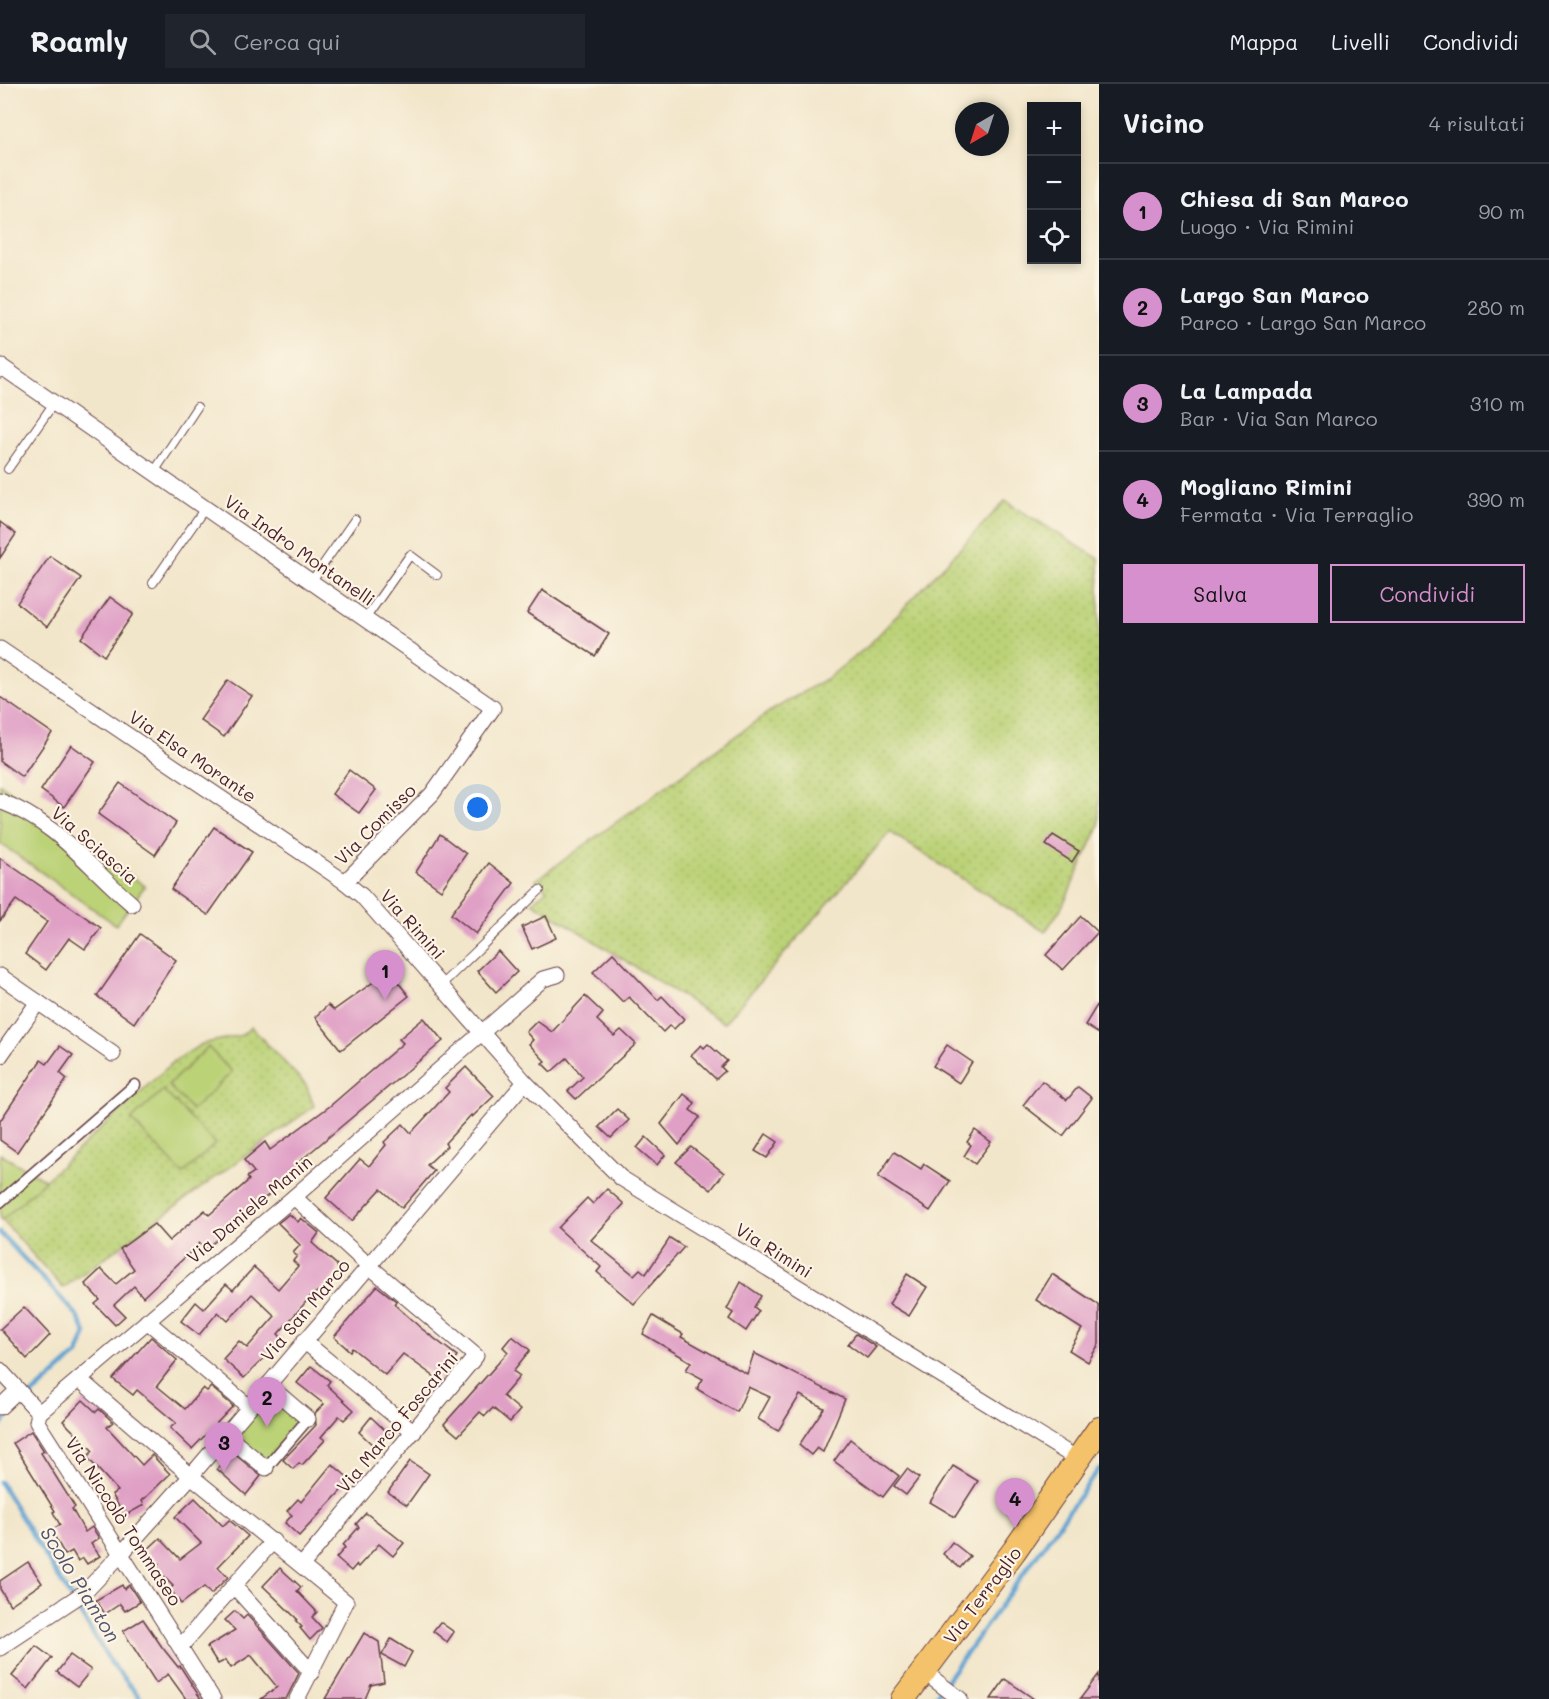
<!DOCTYPE html>
<html lang="it">
<head>
<meta charset="utf-8">
<style>
  :root { --surface:#171b24; --page:#20242c; --text:#f1f3f6; --muted:#9ea1a6; --line:#363941; --accent:#d690ce }
  body { margin:0; font-family:Mali,sans-serif; background:var(--page); color:var(--text) }
  .controls { position:absolute; right:18px; top:18px; display:grid; overflow:hidden; border-radius:0px; box-shadow:0 3px 9px #0003 }
  .controls button { width:54px; height:54px; display:grid; place-items:center; padding:0; border:0; border-bottom:2px solid var(--line); background:var(--surface); color:var(--text); font:30px sans-serif }
  .compass { position:absolute; left:955px; top:18px; width:54px; height:54px; border-radius:50%; background:var(--surface); box-shadow:0 3px 9px #0003; rotate:219deg }
  .you { position:absolute; left:478px; top:724px; width:21px; height:21px; margin:-15px; border:4px solid #fff; border-radius:50%; background:#1a73e8; box-shadow:0 0 0 9px #1a73e833 }
  .badge { display:grid; place-items:center; width:39px; height:39px; border-radius:50%; background:var(--accent); color:#111; font-size:20px; font-weight:700 }
  .pin { position:absolute; translate:-50% -50px; filter:drop-shadow(0 2px 3px #0008) }
  .pin::after { content:''; position:absolute; top:32px; width:21px; height:18px; background:inherit; clip-path:polygon(0 0,100% 0,50% 100%) }
  .list { margin:0; padding:0; list-style:none }
  h2 { display:flex; justify-content:space-between; align-items:center; height:78px; margin:0; padding:0 24px; font-size:26px }
  h2 small { font-size:20px; font-weight:400; color:var(--muted) }
  .list li { display:grid; grid-template-columns:39px 1fr auto; gap:18px; align-items:center; box-sizing:border-box; height:96px; padding:0 24px; border-top:2px solid var(--line) }
  .list b { display:block; font-size:22px; white-space:nowrap }
  .list p { margin:0; font-size:20px; white-space:nowrap; color:var(--muted) }
  .list em { font-size:20px; font-style:normal; color:var(--muted) }
  .actions { display:flex; gap:12px; padding:18px 24px }
  .actions a { flex:1; padding:14px 0; border:2px solid var(--accent); border-radius:0px; text-align:center; font-size:21px; color:var(--accent) }
  .actions .main { background:var(--accent); color:#111 }
  .icon { flex:none; width:33px; height:33px; fill:none; stroke:currentColor; stroke-width:2; stroke-linecap:round; stroke-linejoin:round }
  .map { position:relative; flex:none; width:1099px; height:1615px; overflow:hidden }
  header { display:flex; align-items:center; gap:36px; box-sizing:border-box; height:84px; padding:0 30px; background:var(--surface); border-bottom:2px solid var(--line) }
  header strong { font-size:28px }
  nav { display:flex; gap:33px; margin-inline-start:auto; font-size:21px }
  .search { width:420px; height:54px; background:var(--page); display:flex; align-items:center; gap:15px; box-sizing:border-box; padding:0 21px; border-radius:0px; color:var(--muted); font-size:22px }
  main { display:flex }
  aside { flex:1; background:var(--surface) }
  .map>svg:first-child { display:block }
  .grass { fill:url(#grass-dots); stroke:#827851; stroke-width:1.5 }
  .park { fill:#bbd277; stroke:#827851; stroke-width:1.5 }
  .lines { fill:none; stroke-linecap:round; stroke-linejoin:round }
  .stream { stroke:#5ca1d1; stroke-width:4.5 }
  .building { fill:#e0a0c6 }
  .service-casing { stroke:#633d43; stroke-width:10 }
  .pedestrian-casing { stroke:#633d43; stroke-width:13 }
  .minor-casing { stroke:#633d43; stroke-width:17 }
  .primary-casing { stroke:#633d43; stroke-width:26 }
  .service { stroke:#fff; stroke-width:8 }
  .pedestrian { stroke:#fff; stroke-width:10 }
  .minor { stroke:#fff; stroke-width:15 }
  .primary { stroke:#f4c26a; stroke-width:24 }
  .labels { text-anchor:middle; dominant-baseline:central; stroke-width:4.5; stroke-linejoin:round; paint-order:stroke }
  .street-label { font-size:18px; fill:#4a1f2b; stroke:#fcf5e5 }
  .water-label { font-size:20px; font-style:italic; fill:#51536d; stroke:#fcf5e5 }
</style>
</head>
<body>
<header>
<strong>Roamly</strong>
<div class="search"><svg class="icon" aria-label="search" viewBox="0 0 24 24"><circle cx="10" cy="10" r="6"/><path d="M15 15l6 6"/></svg>Cerca qui</div>
<nav><a>Mappa</a><a>Livelli</a><a>Condividi</a></nav>
</header>
<main>
<div class="map">
<svg width="1099" height="1615" viewBox="0 0 1099 1615">
  <defs>
    <pattern id="grass-dots" width="8" height="8" patternUnits="userSpaceOnUse" patternTransform="scale(1.5)"><rect width="8" height="8" fill="#bbd277"/><path d="M2 2h.1M6 6h.1" fill="none" stroke="#a2b467" stroke-width="1.8" stroke-linecap="round"/></pattern>
  </defs>
  <rect width="100%" height="100%" fill="#fcf5e5"/>
  <filter id="ink" filterUnits="userSpaceOnUse"><feTurbulence type="fractalNoise" baseFrequency=".0167" numOctaves="2"/><feDisplacementMap in="SourceGraphic" scale="12" xChannelSelector="R" yChannelSelector="G"/><feConvolveMatrix kernelMatrix="1 2 1 2 8 2 1 2 1" color-interpolation-filters="sRGB"/></filter>
  <filter id="wash" filterUnits="userSpaceOnUse"><feTurbulence type="fractalNoise" baseFrequency=".008" numOctaves="4" result="noise"/><feDisplacementMap in="SourceGraphic" scale="24" xChannelSelector="R" yChannelSelector="G"/><feGaussianBlur stdDeviation="1.35" result="paint"/><feColorMatrix in="noise" values="0 0 0 0 0 0 0 0 0 0 0 0 0 0 0 0 0 1.4 0 .05"/><feComposite in="paint" operator="in"/></filter>
  <g filter="url(#wash)">
    <rect width="100%" height="100%" fill="#f2e6ca"/>
    <g class="grass">
      <polygon points="1005,417 1099,475 1099,742 1062,823 1045,848 890,748 724,939 532,818 547,806 536,796 769,628 829,593 868,562"/>
      <polygon points="251,943 306,1001 314,1022 63,1204 2,1136 174,977 202,960 242,951"/>
    </g>
    <g class="park">
      <polygon points="0,700 145,802 116,841 0,759"/>
      <polygon points="208,963 232,988 192,1026 168,1001"/>
      <polygon points="163,1006 215,1060 183,1090 131,1036"/>
      <polygon points="0,1070 45,1096 2,1136 0,1136"/>
      <polygon points="269,1309 300,1336 265,1378 234,1351"/>
    </g>
    <g class="lines">
      <g class="stream">
        <polyline points="0,1149 76,1230 86,1249 78,1270 7,1333 0,1343"/>
        <polyline points="0,1398 111,1579 141,1615"/>
        <polyline points="933,1615 1099,1385"/>
      </g>
    </g>
    <g id="blocks">
      <g class="building">
        <polygon points="0,438 16,450 0,474"/>
        <polygon points="50,472 81,494 47,543 17,519"/>
        <polygon points="542,506 609,550 595,572 527,529"/>
        <polygon points="110,513 133,530 104,572 81,554"/>
        <polygon points="228,596 252,612 224,653 200,636"/>
        <polygon points="0,613 52,649 22,693 0,677"/>
        <polygon points="71,661 95,678 64,723 41,706"/>
        <polygon points="349,686 376,706 359,729 332,710"/>
        <polygon points="120,699 176,739 155,771 98,730"/>
        <polygon points="214,743 252,768 208,831 171,805"/>
        <polygon points="440,750 466,770 441,806 416,788"/>
        <polygon points="1053,751 1079,767 1072,778 1046,761"/>
        <polygon points="0,774 101,844 85,865 69,854 46,886 25,870 47,838 16,816 0,837"/>
        <polygon points="489,779 514,799 476,850 451,830"/>
        <polygon points="546,832 556,854 532,865 522,843"/>
        <polygon points="1081,832 1098,848 1063,886 1046,871"/>
        <polygon points="140,850 176,876 134,939 97,912"/>
        <polygon points="498,867 517,888 496,908 477,887"/>
        <polygon points="613,869 658,916 662,912 684,935 674,945 670,941 663,948 629,913 623,918 593,888"/>
        <polygon points="389,887 409,912 341,966 315,933 328,921 334,926"/>
        <polygon points="585,912 603,929 597,936 614,952 621,946 636,960 576,1015 568,1007 583,993 567,974 551,988 542,979 545,977 529,960 533,956 526,948 537,937 552,948"/>
        <polygon points="1099,918 1099,950 1085,941"/>
        <polygon points="424,934 443,957 300,1077 303,1081 206,1165 200,1159 143,1213 134,1202 114,1221 125,1232 115,1241 95,1220 100,1216 85,1200 101,1185 116,1200 134,1185 120,1165 154,1140 169,1157 205,1126 209,1131 249,1096 247,1093 254,1088 244,1076 265,1058 270,1066 330,1022 403,959 399,955"/>
        <polygon points="708,960 727,977 721,983 725,987 716,995 691,971 701,961 704,964"/>
        <polygon points="947,961 972,978 959,999 933,982"/>
        <polygon points="60,962 73,971 60,989 67,995 17,1068 0,1056 0,1037 41,976 47,980"/>
        <polygon points="466,983 494,1012 472,1033 471,1031 445,1059 447,1062 427,1081 434,1087 402,1124 381,1105 352,1137 326,1114 360,1075 369,1082 386,1061 384,1058 403,1040 411,1049 449,1008 445,1004"/>
        <polygon points="1042,997 1067,1016 1078,1003 1092,1014 1063,1052 1023,1021"/>
        <polygon points="684,1010 695,1019 690,1026 700,1033 679,1061 661,1040"/>
        <polygon points="617,1025 629,1036 611,1054 599,1043"/>
        <polygon points="975,1046 991,1058 975,1080 964,1072 971,1061 967,1058"/>
        <polygon points="766,1050 778,1058 767,1074 755,1067"/>
        <polygon points="646,1053 665,1071 657,1081 637,1064"/>
        <polygon points="691,1063 724,1089 711,1106 676,1078"/>
        <polygon points="894,1068 921,1085 924,1080 950,1097 930,1127 878,1093"/>
        <polygon points="607,1105 624,1120 591,1156 634,1191 640,1185 646,1190 670,1154 684,1163 634,1220 597,1188 601,1183 558,1144 587,1114 593,1120"/>
        <polygon points="289,1130 298,1138 301,1134 319,1149 312,1159 337,1181 338,1187 329,1200 311,1212 278,1250 283,1255 244,1294 223,1275 239,1257 247,1264 275,1232 252,1210 228,1237 218,1228 199,1251 181,1237 196,1218 204,1225 226,1200 233,1206 254,1183 278,1205 298,1182 293,1177 297,1172 293,1169 300,1161 278,1139"/>
        <polygon points="907,1190 927,1203 909,1232 889,1220"/>
        <polygon points="1052,1190 1099,1221 1099,1260 1088,1278 1069,1266 1082,1245 1036,1216"/>
        <polygon points="741,1198 761,1212 754,1223 759,1227 746,1247 729,1235 733,1229 727,1225"/>
        <polygon points="377,1202 396,1217 394,1220 422,1245 457,1272 439,1296 403,1270 385,1291 352,1264 350,1267 334,1253"/>
        <polygon points="24,1223 50,1251 27,1275 0,1245"/>
        <polygon points="653,1232 683,1250 681,1253 747,1290 754,1269 845,1315 823,1368 817,1364 811,1371 799,1361 824,1324 800,1311 778,1347 758,1335 770,1313 748,1303 737,1328 724,1321 697,1305 703,1295 686,1286 691,1278 643,1250"/>
        <polygon points="856,1250 876,1263 867,1274 848,1260"/>
        <polygon points="512,1252 530,1266 513,1287 520,1292 503,1312 520,1326 510,1338 493,1324 485,1332 480,1328 458,1352 444,1340 508,1268 503,1263"/>
        <polygon points="151,1253 177,1276 157,1302 185,1325 203,1304 207,1307 211,1303 233,1322 192,1365 170,1344 176,1339 137,1306 133,1311 113,1295"/>
        <polygon points="311,1282 330,1297 327,1301 354,1326 344,1336 339,1332 321,1353 325,1356 302,1381 299,1379 293,1385 283,1376 316,1341 315,1329 324,1320 297,1299"/>
        <polygon points="83,1316 96,1328 99,1325 113,1338 107,1343 142,1381 152,1371 170,1390 142,1417 144,1421 124,1432 112,1410 118,1407 87,1373 93,1367 63,1337"/>
        <polygon points="371,1333 389,1350 376,1364 359,1348"/>
        <polygon points="31,1347 44,1367 41,1369 75,1423 72,1425 85,1448 92,1443 99,1454 91,1460 100,1472 87,1480 83,1474 78,1477 72,1467 65,1471 51,1446 60,1441 53,1428 55,1427 13,1359"/>
        <polygon points="850,1355 899,1392 883,1413 834,1377"/>
        <polygon points="232,1368 261,1392 246,1411 217,1385"/>
        <polygon points="410,1377 429,1390 407,1421 388,1408"/>
        <polygon points="332,1380 351,1396 299,1452 285,1439 292,1431 287,1427 298,1415 301,1418"/>
        <polygon points="953,1382 978,1397 955,1433 930,1418"/>
        <polygon points="907,1385 919,1394 906,1411 894,1402"/>
        <polygon points="195,1414 223,1442 229,1436 248,1452 218,1483 228,1493 211,1510 204,1503 181,1520 170,1505 173,1502 155,1484 159,1480 146,1467 160,1454 180,1475 201,1459 175,1433"/>
        <polygon points="366,1429 404,1459 393,1472 379,1460 358,1483 356,1481 351,1487 336,1474 345,1464 343,1461 359,1443 356,1440"/>
        <polygon points="952,1458 970,1472 960,1484 943,1470"/>
        <polygon points="28,1478 42,1499 10,1521 0,1505 0,1497"/>
        <polygon points="280,1484 301,1503 297,1507 317,1528 312,1533 322,1544 310,1556 300,1544 302,1543 296,1537 297,1535 263,1502"/>
        <polygon points="122,1501 124,1505 129,1501 140,1518 125,1527 120,1520 105,1530 96,1516"/>
        <polygon points="235,1527 243,1535 247,1531 299,1589 286,1615 261,1615 277,1603 251,1571 231,1584 226,1576 218,1580 207,1563 235,1546 225,1536"/>
        <polygon points="143,1535 162,1563 178,1583 180,1582 201,1615 186,1615 168,1590 156,1599 123,1547"/>
        <polygon points="440,1538 454,1548 447,1558 433,1547"/>
        <polygon points="364,1549 379,1558 384,1598 371,1601 365,1615 325,1615"/>
        <polygon points="391,1555 412,1568 404,1583 382,1571"/>
        <polygon points="36,1562 52,1574 28,1605 12,1592"/>
        <polygon points="70,1571 91,1586 77,1603 57,1588"/>
        <polygon points="1099,1590 1099,1615 1080,1615"/>
        <polygon points="1005,1595 1034,1615 991,1615"/>
      </g>
    </g>
  </g>
  <g filter="url(#ink)">
    <use href="#blocks" fill-opacity="0" stroke="#633d43" stroke-width="1.5"/>
    <g class="lines">
      <defs>
        <g id="service">
          <polyline points="8,385 54,319"/>
          <polyline points="154,388 197,323"/>
          <polyline points="311,498 355,435"/>
          <polyline points="153,499 205,424"/>
          <polyline points="365,535 410,471 437,491"/>
          <polyline points="441,901 540,806"/>
        </g>
        <g id="pedestrian">
          <polyline points="0,1118 135,1001"/>
          <polyline points="266,1384 308,1335"/>
        </g>
        <g id="minor">
          <polyline points="0,286 2,283 493,624 432,710 345,798"/>
          <polyline points="0,565 345,798 362,812 525,998 621,1094 1079,1376"/>
          <path d="M0,717C58,739 87,782 132,820"/>
          <polyline points="0,892 113,970"/>
          <polyline points="0,972 38,918"/>
          <polyline points="294,1113 368,1181 476,1272 302,1481"/>
          <polyline points="147,1237 249,1323"/>
          <polyline points="304,1257 414,1348"/>
          <polyline points="0,1286 39,1329 37,1338 213,1615"/>
          <polyline points="79,1295 191,1392 346,1518 297,1615"/>
          <polyline points="268,1301 308,1335"/>
          <polyline points="0,1323 18,1306"/>
          <polyline points="39,1329 294,1113 543,895 557,891"/>
          <polyline points="226,1351 266,1384"/>
          <polyline points="234,1502 312,1589"/>
          <polyline points="181,1562 273,1457"/>
          <polyline points="0,1564 85,1508 122,1469 191,1392 525,998"/>
          <polyline points="924,1588 960,1615"/>
        </g>
        <polyline id="primary" points="903,1615 1014,1467 1099,1345"/>
      </defs>
      <use href="#service" class="service-casing"/>
      <use href="#pedestrian" class="pedestrian-casing"/>
      <use href="#minor" class="minor-casing"/>
      <use href="#primary" class="primary-casing"/>
      <use href="#service" class="service"/>
      <use href="#pedestrian" class="pedestrian"/>
      <use href="#minor" class="minor"/>
      <use href="#primary" class="primary"/>
    </g>
  </g>
  <g class="labels">
    <g class="street-label">
      <text transform="translate(300 466) rotate(35)">Via Indro Montanelli</text>
      <text transform="translate(193 672) rotate(34)">Via Elsa Morante</text>
      <text transform="translate(375 740) rotate(-45)">Via Comisso</text>
      <text transform="translate(95 761) rotate(41)">Via Sciascia</text>
      <text transform="translate(413 840) rotate(48)">Via Rimini</text>
      <text transform="translate(249 1125) rotate(-40)">Via Daniele Manin</text>
      <text transform="translate(774 1166) rotate(32)">Via Rimini</text>
      <text transform="translate(305 1226) rotate(-50)">Via San Marco</text>
      <text transform="translate(397 1338) rotate(-50)">Via Marco Foscarini</text>
      <text transform="translate(124 1437) rotate(57)">Via Niccolò Tommaseo</text>
      <text transform="translate(982 1511) rotate(-53)">Via Terraglio</text>
    </g>
    <g class="water-label">
      <text transform="translate(81 1500) rotate(58)">Scolo Pianton</text>
    </g>
  </g>
</svg>
<div class="controls">
<button>+</button>
<button>−</button>
<button><svg class="icon" aria-label="locate" viewBox="0 0 24 24"><circle cx="12" cy="12" r="6"/><path d="M12 2v4M12 18v4M2 12h4M18 12h4"/></svg></button>
</div>
<svg class="compass" viewBox="-18 -18 36 36"><path d="M0-13l5 13h-10z" fill="#e53935"/><path d="M0 13l5-13h-10z" fill="#9ea1a6"/></svg>
<div class="you"></div>
<div class="pin badge" style="left:385px;top:916px">1</div>
<div class="pin badge" style="left:267px;top:1343px">2</div>
<div class="pin badge" style="left:224px;top:1388px">3</div>
<div class="pin badge" style="left:1015px;top:1444px">4</div>
</div>
<aside>
<h2>Vicino<small>4 risultati</small></h2>
<ul class="list">
<li><span class="badge">1</span><div><b>Chiesa di San Marco</b><p>Luogo · Via Rimini</p></div><em>90 m</em></li>
<li><span class="badge">2</span><div><b>Largo San Marco</b><p>Parco · Largo San Marco</p></div><em>280 m</em></li>
<li><span class="badge">3</span><div><b>La Lampada</b><p>Bar · Via San Marco</p></div><em>310 m</em></li>
<li><span class="badge">4</span><div><b>Mogliano Rimini</b><p>Fermata · Via Terraglio</p></div><em>390 m</em></li>
</ul>
<div class="actions"><a class="main">Salva</a><a>Condividi</a></div>
</aside>
</main>
</body>
</html>
